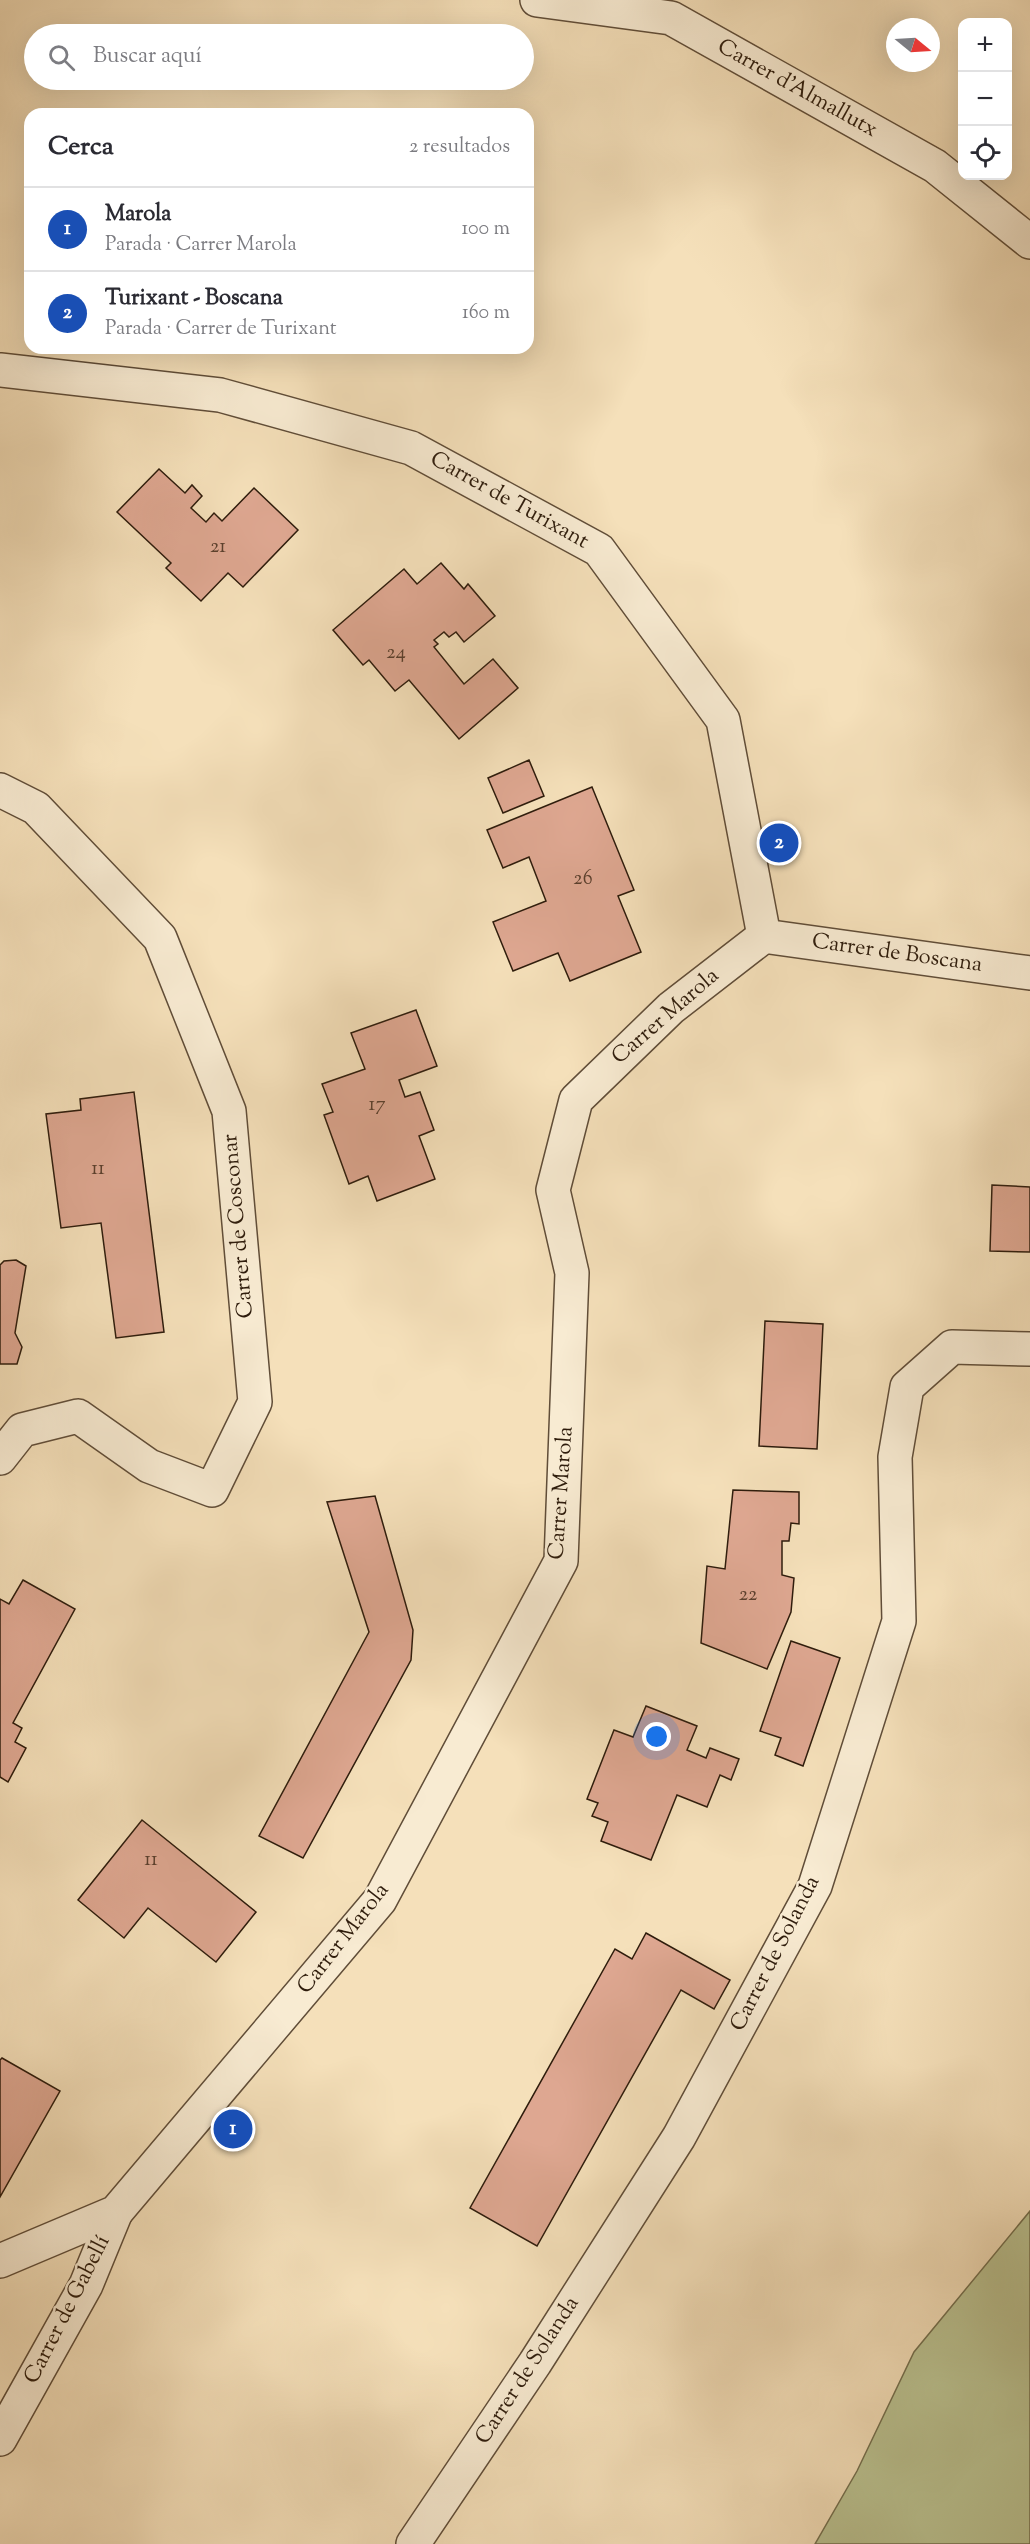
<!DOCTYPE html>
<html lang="es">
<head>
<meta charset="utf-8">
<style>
  :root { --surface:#fff; --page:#f7f7f7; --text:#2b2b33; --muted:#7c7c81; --line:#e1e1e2; --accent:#8f2418 }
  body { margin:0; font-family:"Sorts Mill Goudy",serif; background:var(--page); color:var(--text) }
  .controls { position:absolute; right:18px; top:18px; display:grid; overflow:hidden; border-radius:12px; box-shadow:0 6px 24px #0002 }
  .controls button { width:54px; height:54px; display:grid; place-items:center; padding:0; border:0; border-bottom:2px solid var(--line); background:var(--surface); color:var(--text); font:30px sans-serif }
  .compass { position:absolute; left:886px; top:18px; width:54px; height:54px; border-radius:50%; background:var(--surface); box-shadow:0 6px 24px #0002; rotate:108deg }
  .you { position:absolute; left:657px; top:1737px; width:21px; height:21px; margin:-15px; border:4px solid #fff; border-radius:50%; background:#1a73e8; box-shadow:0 0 0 9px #1a73e833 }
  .badge { display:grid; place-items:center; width:39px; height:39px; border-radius:50%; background:var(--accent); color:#fff; font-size:20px; font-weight:700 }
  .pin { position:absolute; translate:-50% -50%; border:3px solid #fff; box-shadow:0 2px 6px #0006 }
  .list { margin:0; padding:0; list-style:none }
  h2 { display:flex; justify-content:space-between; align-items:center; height:78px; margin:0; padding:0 24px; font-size:26px }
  h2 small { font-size:20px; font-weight:400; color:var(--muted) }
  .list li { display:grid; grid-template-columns:39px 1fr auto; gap:18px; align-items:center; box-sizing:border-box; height:84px; padding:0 24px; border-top:2px solid var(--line) }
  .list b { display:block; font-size:22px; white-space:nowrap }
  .list p { margin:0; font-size:20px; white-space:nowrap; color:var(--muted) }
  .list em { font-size:20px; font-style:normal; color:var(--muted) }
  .icon { flex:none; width:33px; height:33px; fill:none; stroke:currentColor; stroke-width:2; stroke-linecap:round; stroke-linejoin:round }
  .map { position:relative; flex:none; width:1030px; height:2544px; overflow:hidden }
  .search { position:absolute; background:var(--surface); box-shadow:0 6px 24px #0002; left:24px; top:24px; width:510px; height:66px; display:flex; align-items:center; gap:15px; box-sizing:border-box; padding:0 21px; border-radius:33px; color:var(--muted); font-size:22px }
  .panel { position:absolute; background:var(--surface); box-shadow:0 6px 24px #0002; left:24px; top:108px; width:510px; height:246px; border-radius:18px }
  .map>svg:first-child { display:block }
  .green { fill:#bac291; stroke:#746f4e; stroke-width:1.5 }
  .building { fill:#dea791; stroke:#2e1c0c; stroke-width:1.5 }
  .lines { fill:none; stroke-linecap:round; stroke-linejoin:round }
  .minor-casing { stroke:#604d38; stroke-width:36 }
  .minor { stroke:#f8ebd2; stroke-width:33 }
  .labels { text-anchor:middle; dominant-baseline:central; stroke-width:5; stroke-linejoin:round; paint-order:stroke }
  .number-label { font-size:20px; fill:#5a3f2d }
  .street-label { font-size:22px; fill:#2e1c0c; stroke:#f8ebd2 }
</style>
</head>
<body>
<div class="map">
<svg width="1030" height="2544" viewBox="0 0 1030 2544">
  <rect width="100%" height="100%" fill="#f5e0ba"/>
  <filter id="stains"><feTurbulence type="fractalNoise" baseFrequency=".00333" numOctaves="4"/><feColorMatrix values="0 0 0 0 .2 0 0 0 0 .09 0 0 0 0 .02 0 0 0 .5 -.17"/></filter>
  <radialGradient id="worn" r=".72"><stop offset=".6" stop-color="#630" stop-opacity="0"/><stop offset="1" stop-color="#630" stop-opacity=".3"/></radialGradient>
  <polygon class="green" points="1030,2211 1030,2544 815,2544 857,2471 914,2352"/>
  <g class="building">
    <polygon points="159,469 185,493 192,485 202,496 191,508 206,522 214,513 222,521 254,488 298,530 243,587 228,573 201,601 166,568 171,563 117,512"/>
    <polygon points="441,563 464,589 468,584 495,616 464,642 456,632 449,637 444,632 434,640 438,644 434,647 464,684 493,659 518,688 459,739 409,680 395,691 369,660 363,665 333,630 404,569 417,584"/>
    <polygon points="529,760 544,796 503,813 488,778"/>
    <polygon points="592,787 634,890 618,896 641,952 570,981 558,953 513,971 493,922 546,901 529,857 503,868 487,830"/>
    <polygon points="416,1010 437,1066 399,1080 405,1097 420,1092 434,1130 419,1136 435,1179 377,1201 368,1176 349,1184 324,1115 333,1112 322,1084 365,1069 351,1033"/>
    <polygon points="134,1092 164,1332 116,1338 101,1223 61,1228 46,1114 81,1110 80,1099"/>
    <polygon points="992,1185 1030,1187 1030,1252 990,1251"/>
    <polygon points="16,1260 26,1266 15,1333 22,1347 17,1364 0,1364 0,1265 4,1261"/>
    <polygon points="765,1321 823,1324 817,1449 759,1446"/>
    <polygon points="733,1490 799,1492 799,1524 791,1523 789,1541 782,1541 782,1575 794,1578 791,1612 767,1669 701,1643 707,1566 725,1569"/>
    <polygon points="375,1496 413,1630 411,1660 303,1858 259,1836 369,1632 327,1502"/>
    <polygon points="23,1580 75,1609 13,1723 22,1728 15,1742 26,1748 8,1782 0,1777 0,1599 9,1604"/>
    <polygon points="791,1641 840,1658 803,1766 775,1755 781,1738 760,1731"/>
    <polygon points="646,1706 697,1726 687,1750 706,1758 710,1748 739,1759 731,1780 720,1775 707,1807 677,1795 651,1860 601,1841 608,1822 592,1816 598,1803 587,1799 614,1730 633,1737"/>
    <polygon points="142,1820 256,1912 216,1962 148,1908 124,1938 78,1900"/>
    <polygon points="646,1933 730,1980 714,2009 681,1990 537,2246 470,2208 615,1949 632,1959"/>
    <polygon points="2,2058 60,2091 0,2197 0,2060"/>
  </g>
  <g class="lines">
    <defs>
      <g id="minor">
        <polyline points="537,0 671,18 935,166 1030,242"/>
        <polyline points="0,370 220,395 411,448 599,550 723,720 764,936"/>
        <polyline points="0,790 36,808 160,938 229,1111 255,1402 212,1490 149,1466 78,1416 22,1430 0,1458"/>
        <polyline points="764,936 1030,973"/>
        <polyline points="0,2261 116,2212 380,1900 561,1561 572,1273 553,1190 576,1100 671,1008 764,936"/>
        <polyline points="0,2439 86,2285 116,2212"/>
        <polyline points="413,2544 535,2363 679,2137 815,1886 899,1621 895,1457 907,1387 952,1347 1030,1349"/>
      </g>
    </defs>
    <use href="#minor" class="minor-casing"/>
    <use href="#minor" class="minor"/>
  </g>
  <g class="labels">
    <g class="number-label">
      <text x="218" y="547">21</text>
      <text x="396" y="653">24</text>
      <text x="583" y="879">26</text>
      <text x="377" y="1105">17</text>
      <text x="98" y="1169">11</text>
      <text x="748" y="1595">22</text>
      <text x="151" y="1860">11</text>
    </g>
    <g class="street-label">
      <text transform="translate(797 89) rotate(29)">Carrer d'Almallutx</text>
      <text transform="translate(509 501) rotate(29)">Carrer de Turixant</text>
      <text transform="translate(897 954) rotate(8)">Carrer de Boscana</text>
      <text transform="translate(666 1017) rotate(-41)">Carrer Marola</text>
      <text transform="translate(239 1226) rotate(-95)">Carrer de Cosconar</text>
      <text transform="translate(562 1493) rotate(-86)">Carrer Marola</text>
      <text transform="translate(344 1939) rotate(-52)">Carrer Marola</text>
      <text transform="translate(776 1954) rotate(-63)">Carrer de Solanda</text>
      <text transform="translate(68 2310) rotate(-63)">Carrer de Gabellí</text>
      <text transform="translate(528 2371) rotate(-57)">Carrer de Solanda</text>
    </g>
  </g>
  <rect width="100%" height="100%" filter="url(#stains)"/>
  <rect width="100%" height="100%" fill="url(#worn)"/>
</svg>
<div class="controls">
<button>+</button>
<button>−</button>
<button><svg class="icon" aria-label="locate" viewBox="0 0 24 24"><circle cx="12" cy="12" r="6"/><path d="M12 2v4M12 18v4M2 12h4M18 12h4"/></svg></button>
</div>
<svg class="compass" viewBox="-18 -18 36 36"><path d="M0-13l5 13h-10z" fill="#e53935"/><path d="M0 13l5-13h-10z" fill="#7c7c81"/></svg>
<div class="you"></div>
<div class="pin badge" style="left:233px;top:2129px;background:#1a4fb4">1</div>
<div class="pin badge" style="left:779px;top:843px;background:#1a4fb4">2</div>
<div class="search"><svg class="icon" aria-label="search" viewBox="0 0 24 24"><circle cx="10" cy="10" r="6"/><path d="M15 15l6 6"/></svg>Buscar aquí</div>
<section class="panel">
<h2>Cerca<small>2 resultados</small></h2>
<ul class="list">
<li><span class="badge" style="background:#1a4fb4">1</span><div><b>Marola</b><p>Parada · Carrer Marola</p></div><em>100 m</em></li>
<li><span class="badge" style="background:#1a4fb4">2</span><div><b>Turixant - Boscana</b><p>Parada · Carrer de Turixant</p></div><em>160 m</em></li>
</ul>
</section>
</div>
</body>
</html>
